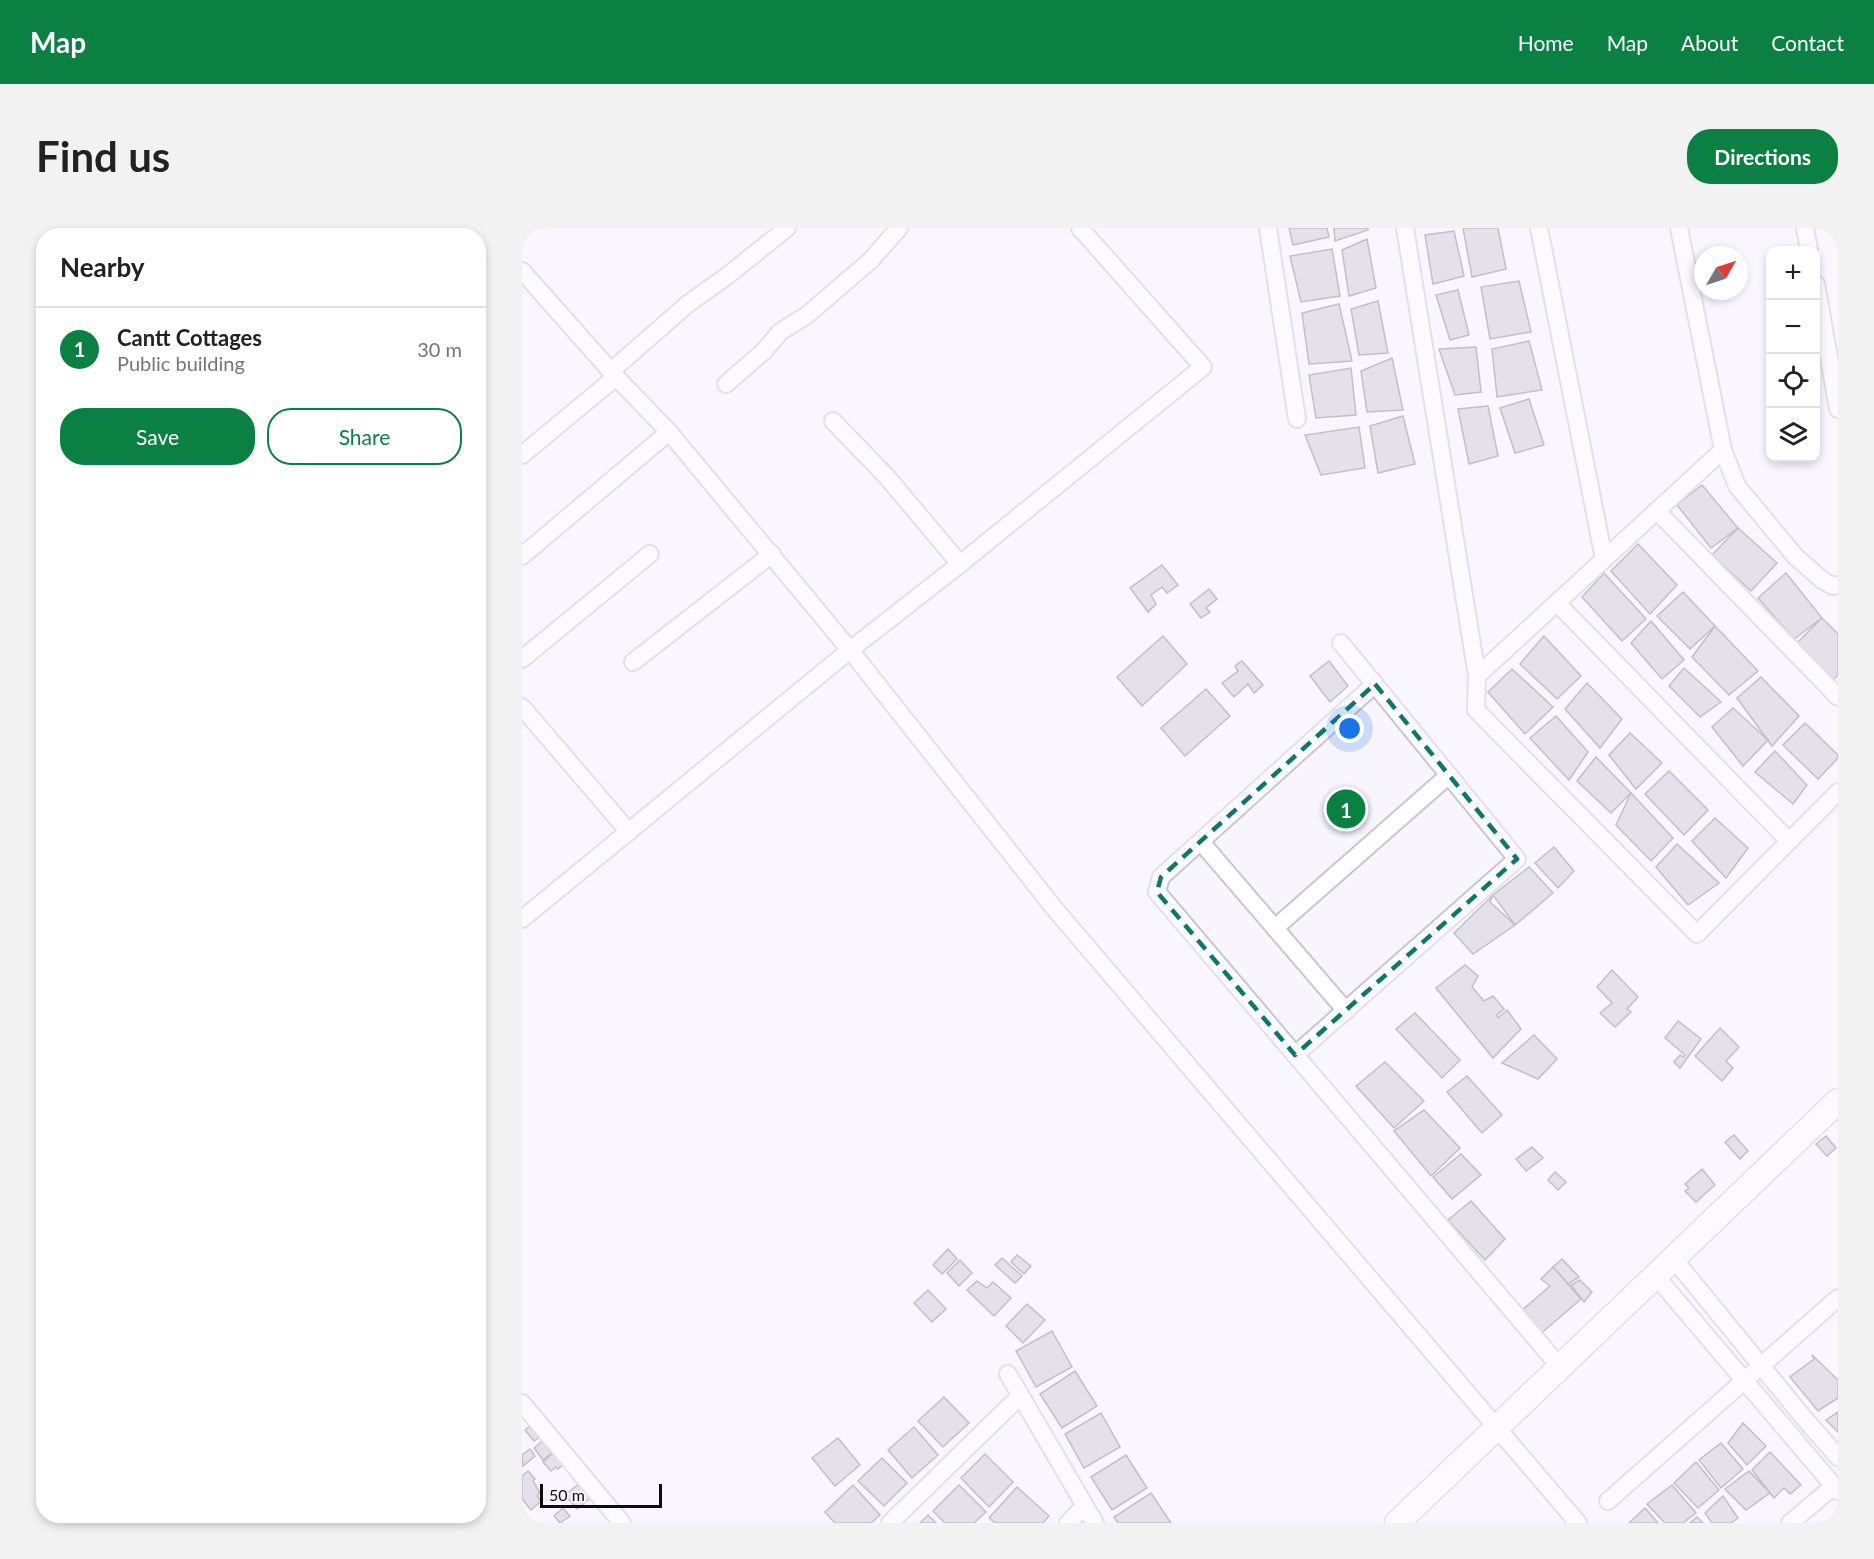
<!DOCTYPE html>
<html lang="en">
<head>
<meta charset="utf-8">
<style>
  :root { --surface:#fff; --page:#f2f2f2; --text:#222; --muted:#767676; --line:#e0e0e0; --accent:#0b8043 }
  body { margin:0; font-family:Lato,sans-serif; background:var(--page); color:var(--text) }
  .controls { position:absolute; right:18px; top:18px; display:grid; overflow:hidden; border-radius:12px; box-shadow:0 3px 9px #0003 }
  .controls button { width:54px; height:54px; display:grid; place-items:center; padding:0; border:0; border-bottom:2px solid var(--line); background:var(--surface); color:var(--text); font:30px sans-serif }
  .compass { position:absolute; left:1172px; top:18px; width:54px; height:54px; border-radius:50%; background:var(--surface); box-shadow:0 3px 9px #0003; rotate:51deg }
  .scale { position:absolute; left:18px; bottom:15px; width:122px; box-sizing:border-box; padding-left:6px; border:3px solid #0f0d11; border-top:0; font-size:16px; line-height:21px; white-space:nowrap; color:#0f0d11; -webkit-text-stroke:4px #f9f5ff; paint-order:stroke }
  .you { position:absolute; left:828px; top:501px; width:21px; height:21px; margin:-15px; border:4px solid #fff; border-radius:50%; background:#1a73e8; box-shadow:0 0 0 9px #1a73e833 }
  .badge { display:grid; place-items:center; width:39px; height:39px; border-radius:50%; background:var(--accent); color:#fff; font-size:20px; font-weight:700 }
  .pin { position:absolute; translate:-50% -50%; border:3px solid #fff; box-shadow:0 2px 6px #0006 }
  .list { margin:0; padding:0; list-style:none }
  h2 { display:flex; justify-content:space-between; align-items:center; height:78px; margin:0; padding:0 24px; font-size:26px }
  h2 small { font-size:20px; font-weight:400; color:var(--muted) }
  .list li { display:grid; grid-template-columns:39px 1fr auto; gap:18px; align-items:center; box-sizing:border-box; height:84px; padding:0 24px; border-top:2px solid var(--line) }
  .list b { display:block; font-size:22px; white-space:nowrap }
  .list p { margin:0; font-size:20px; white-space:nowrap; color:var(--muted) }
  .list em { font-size:20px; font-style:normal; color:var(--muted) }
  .actions { display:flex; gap:12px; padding:18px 24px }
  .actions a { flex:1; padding:14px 0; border:2px solid var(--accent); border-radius:24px; text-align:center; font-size:21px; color:var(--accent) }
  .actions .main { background:var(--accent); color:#fff }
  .icon { flex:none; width:33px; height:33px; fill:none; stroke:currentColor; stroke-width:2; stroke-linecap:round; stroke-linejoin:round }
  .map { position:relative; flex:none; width:1316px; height:1295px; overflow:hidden; border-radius:24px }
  header { display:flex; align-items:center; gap:36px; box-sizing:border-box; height:84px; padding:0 30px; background:var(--accent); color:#fff }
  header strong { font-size:28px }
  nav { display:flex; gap:33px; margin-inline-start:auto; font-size:21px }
  .intro { display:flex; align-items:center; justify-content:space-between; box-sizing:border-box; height:144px; padding:0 36px }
  h1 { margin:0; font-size:42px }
  .button { padding:15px 27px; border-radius:24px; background:var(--accent); color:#fff; font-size:21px; font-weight:700 }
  main { display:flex; gap:36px; padding:0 36px }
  aside { flex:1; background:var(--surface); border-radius:24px; box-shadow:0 3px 9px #0003 }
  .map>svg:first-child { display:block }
  .building { fill:#ccc7d3; stroke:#807b86; stroke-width:1.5 }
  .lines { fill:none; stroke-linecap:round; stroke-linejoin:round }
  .minor-casing { stroke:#cac5d0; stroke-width:20 }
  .secondary-casing { stroke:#cac5d0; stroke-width:27 }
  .minor { stroke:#fff; stroke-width:16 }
  .secondary { stroke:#fff; stroke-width:24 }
  .marked { fill:none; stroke:#0f766e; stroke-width:4.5; stroke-dasharray:12 8; stroke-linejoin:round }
</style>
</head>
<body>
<header>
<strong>Map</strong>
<nav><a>Home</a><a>Map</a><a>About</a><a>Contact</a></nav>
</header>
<div class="intro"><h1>Find us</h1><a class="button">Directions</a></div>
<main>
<aside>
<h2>Nearby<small></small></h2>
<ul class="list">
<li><span class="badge">1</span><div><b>Cantt Cottages</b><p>Public building</p></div><em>30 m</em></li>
</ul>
<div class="actions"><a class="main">Save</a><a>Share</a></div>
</aside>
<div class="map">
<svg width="1316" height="1295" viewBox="0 0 1316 1295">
  <rect width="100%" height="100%" fill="#f9f5ff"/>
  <g class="building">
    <polygon points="767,0 805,0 807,9 771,17"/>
    <polygon points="812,0 846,0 846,2 813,13"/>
    <polygon points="941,0 976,0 984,41 950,49"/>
    <polygon points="932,3 942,48 911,56 903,7"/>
    <polygon points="845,11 854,60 827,68 820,22"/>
    <polygon points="810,21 818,68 779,74 768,28"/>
    <polygon points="997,53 1009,104 968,111 959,59"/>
    <polygon points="936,62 947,107 928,112 914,67"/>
    <polygon points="856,73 866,125 837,127 829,81"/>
    <polygon points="817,76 830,133 787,136 780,85"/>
    <polygon points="1007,113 1020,162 975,169 970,121"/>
    <polygon points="954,119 959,164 933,167 917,121"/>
    <polygon points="870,130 881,182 845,184 839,143"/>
    <polygon points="829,140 834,187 794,190 787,147"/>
    <polygon points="1007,171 1022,217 993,225 978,180"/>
    <polygon points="966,178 976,228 947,236 936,181"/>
    <polygon points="881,188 893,236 856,245 848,198"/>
    <polygon points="837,199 843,240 799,247 783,207"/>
    <polygon points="1180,257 1216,300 1189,320 1155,277"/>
    <polygon points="1216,300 1255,335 1229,363 1190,327"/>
    <polygon points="1116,316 1155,357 1128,386 1089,343"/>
    <polygon points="640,337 656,357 645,365 640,359 629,367 634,376 626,384 608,360"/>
    <polygon points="1082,345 1124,391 1100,413 1060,369"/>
    <polygon points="1264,345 1300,390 1272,411 1236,370"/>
    <polygon points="687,361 695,371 684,380 688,384 679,390 668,376"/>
    <polygon points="1161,364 1193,398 1168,421 1135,388"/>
    <polygon points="1300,390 1316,406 1316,447 1311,452 1275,415"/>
    <polygon points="1129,393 1162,432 1140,451 1109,415"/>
    <polygon points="1193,398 1236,443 1207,467 1170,429"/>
    <polygon points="641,408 665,436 620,478 595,449"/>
    <polygon points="1022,408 1059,448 1035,471 998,436"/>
    <polygon points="720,433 741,457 732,465 726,456 712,469 700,455 716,443 713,438"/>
    <polygon points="807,433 826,458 808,474 788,448"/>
    <polygon points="1162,440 1199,474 1178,489 1147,458"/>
    <polygon points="990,441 1031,479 1003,506 966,464"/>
    <polygon points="1239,449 1277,488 1250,518 1215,470"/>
    <polygon points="1065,455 1100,491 1078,520 1043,481"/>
    <polygon points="684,461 708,488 663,528 639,500"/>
    <polygon points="1211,480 1246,512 1221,538 1190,499"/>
    <polygon points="1034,488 1066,524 1047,552 1008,510"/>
    <polygon points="1283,495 1316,527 1316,530 1296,551 1261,517"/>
    <polygon points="1108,505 1140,535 1114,561 1087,527"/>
    <polygon points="1253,523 1285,557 1271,576 1233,544"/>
    <polygon points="1074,529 1109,565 1089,585 1055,553"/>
    <polygon points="1147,543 1186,582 1162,607 1123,566"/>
    <polygon points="1109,565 1151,610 1129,633 1094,597"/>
    <polygon points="1193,590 1226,620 1204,650 1170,613"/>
    <polygon points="1155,616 1197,655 1166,677 1134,639"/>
    <polygon points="1032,619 1052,643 1036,660 1013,635"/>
    <polygon points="1007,639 1031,665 993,697 971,667"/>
    <polygon points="971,667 968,674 993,697 951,726 932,705"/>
    <polygon points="943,737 956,748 950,759 962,773 971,768 982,781 975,787 976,790 985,782 999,801 971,830 914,760"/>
    <polygon points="1090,742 1116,769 1105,781 1109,784 1093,799 1078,785 1090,775 1075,759"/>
    <polygon points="893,785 938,832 920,850 874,801"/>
    <polygon points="1156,793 1179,811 1158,840 1152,834 1158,827 1161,829 1163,827 1143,810"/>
    <polygon points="1198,800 1217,819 1204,833 1211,840 1200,853 1173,828"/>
    <polygon points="1012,807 1035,831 1016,851 980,835"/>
    <polygon points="863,834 902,873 872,900 834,858"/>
    <polygon points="945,848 980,887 960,905 925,864"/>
    <polygon points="902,882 938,920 909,948 872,903"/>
    <polygon points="1212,907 1226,923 1218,931 1203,914"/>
    <polygon points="1304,908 1314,920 1305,928 1294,916"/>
    <polygon points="1010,919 1021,930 1004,943 994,931"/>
    <polygon points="939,926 959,947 930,971 911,949"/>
    <polygon points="1180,941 1193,957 1174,974 1163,963 1167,960 1163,956"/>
    <polygon points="1033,944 1044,954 1036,962 1026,952"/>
    <polygon points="949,973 983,1011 963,1032 926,992"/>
    <polygon points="426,1021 435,1031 420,1046 411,1037"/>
    <polygon points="495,1027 509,1038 502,1046 489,1034"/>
    <polygon points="480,1030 500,1048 493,1055 473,1037"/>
    <polygon points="1040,1031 1057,1049 1046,1056 1031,1039"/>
    <polygon points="438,1032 450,1045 437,1058 425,1045"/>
    <polygon points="1031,1039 1059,1071 1016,1108 998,1084 1028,1058 1019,1051"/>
    <polygon points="1058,1052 1070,1064 1062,1074 1049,1057"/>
    <polygon points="455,1053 465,1060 471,1054 489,1070 472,1088 445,1062"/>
    <polygon points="406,1062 424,1081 410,1094 392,1075"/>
    <polygon points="505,1076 523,1092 501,1115 484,1098"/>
    <polygon points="530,1103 550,1139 514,1159 494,1123"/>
    <polygon points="1290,1127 1316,1152 1316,1170 1296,1183 1268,1149 1292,1131"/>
    <polygon points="553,1143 575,1178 540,1200 518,1166"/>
    <polygon points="422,1169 447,1195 421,1219 396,1193"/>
    <polygon points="1316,1184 1316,1204 1304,1192"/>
    <polygon points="579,1185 598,1219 562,1240 543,1206"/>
    <polygon points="1221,1195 1244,1218 1225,1237 1206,1215"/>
    <polygon points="11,1196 20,1207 12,1213 3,1202"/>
    <polygon points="392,1199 416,1227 390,1250 366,1222"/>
    <polygon points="24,1210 30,1217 26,1221 30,1225 21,1232 12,1220"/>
    <polygon points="316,1210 338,1237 313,1258 290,1230"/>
    <polygon points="1199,1215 1221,1241 1199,1260 1177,1232"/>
    <polygon points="8,1221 13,1228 1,1238 0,1227"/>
    <polygon points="34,1222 44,1234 36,1241 34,1239 29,1243 21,1234"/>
    <polygon points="1248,1224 1279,1257 1268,1266 1262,1260 1252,1270 1230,1242"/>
    <polygon points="463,1226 491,1254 467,1279 439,1250"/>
    <polygon points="604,1227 625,1260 590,1282 569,1249"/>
    <polygon points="360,1230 385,1255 362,1278 336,1253"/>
    <polygon points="1174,1234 1197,1262 1176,1280 1152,1255"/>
    <polygon points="6,1243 13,1251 11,1253 18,1265 15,1268 19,1273 9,1282 0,1271 0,1248"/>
    <polygon points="1227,1243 1248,1265 1224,1282 1203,1261"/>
    <polygon points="58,1255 70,1269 55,1281 43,1267"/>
    <polygon points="331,1257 358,1287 349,1295 313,1295 303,1284"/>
    <polygon points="437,1257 464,1284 452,1295 423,1295 411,1283"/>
    <polygon points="1150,1257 1174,1285 1161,1295 1143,1295 1125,1276"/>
    <polygon points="495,1259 527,1288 521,1295 473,1295 467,1290"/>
    <polygon points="629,1265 649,1295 596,1295 592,1289"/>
    <polygon points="1201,1268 1216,1290 1209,1295 1190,1295 1183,1285"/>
    <polygon points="41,1280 48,1288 38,1295 32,1288"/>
    <polygon points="1123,1280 1136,1295 1107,1295"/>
    <polygon points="406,1287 414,1295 398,1295"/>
    <polygon points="1175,1289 1181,1295 1168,1295"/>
  </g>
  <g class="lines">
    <defs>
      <g id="minor">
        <polyline points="746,0 775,191"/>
        <polyline points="883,0 955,448 954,482 1175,706 1316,564"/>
        <polyline points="1017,0 1082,331"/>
        <polyline points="1283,0 1287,22"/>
        <polyline points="0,43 94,149 147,204 328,422 532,680 1056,1295"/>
        <polyline points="1294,56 1316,181"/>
        <polyline points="89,143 167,75 205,48 265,0"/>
        <polyline points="204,156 242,123 258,104 285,87 348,33 377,0"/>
        <polyline points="311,193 365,249 438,336"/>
        <polyline points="1201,222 1215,258 1273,328 1300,352 1311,358 1316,357"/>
        <polyline points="0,227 94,149"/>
        <polyline points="1135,283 1316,469"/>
        <polyline points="0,328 147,204"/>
        <polyline points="1035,375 1267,613"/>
        <polyline points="0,431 128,326"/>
        <polyline points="111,434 250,326"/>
        <polyline points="955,448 1201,222 1157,0"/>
        <polyline points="853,456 639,649 635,664 1038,1139"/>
        <polyline points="0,479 107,604"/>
        <polyline points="679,614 824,783"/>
        <polyline points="0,691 328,422 438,336 681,139 558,0"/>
        <polyline points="753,700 927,547"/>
        <polyline points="773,827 995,631 819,415"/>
        <polyline points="1151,1030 1281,1189 1316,1229"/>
        <polyline points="1133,1047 1316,1263"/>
        <polyline points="486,1146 573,1295"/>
        <polyline points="0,1175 100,1295"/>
        <polyline points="1086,1273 1316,1070"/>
        <polyline points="368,1295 498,1168"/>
        <polyline points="546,1295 563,1278"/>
        <polyline points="1268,1295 1312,1258"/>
      </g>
      <polyline id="secondary" points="875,1295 1316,873"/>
    </defs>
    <use href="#minor" class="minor-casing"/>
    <use href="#secondary" class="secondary-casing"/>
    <use href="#minor" class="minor"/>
    <use href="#secondary" class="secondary"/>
  </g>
  <path d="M0 0H1316V1295H0ZM853,456L995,631L773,827L635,664L639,649Z" fill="#f9f5ff" fill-opacity=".55" fill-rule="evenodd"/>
  <path class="marked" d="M853,456L995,631L773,827L635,664L639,649Z"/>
</svg>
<div class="controls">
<button>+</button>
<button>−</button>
<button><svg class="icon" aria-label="locate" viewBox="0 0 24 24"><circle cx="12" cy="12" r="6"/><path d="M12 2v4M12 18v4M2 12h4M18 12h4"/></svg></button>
<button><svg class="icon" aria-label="layers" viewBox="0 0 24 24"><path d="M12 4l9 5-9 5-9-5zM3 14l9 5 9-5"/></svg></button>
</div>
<svg class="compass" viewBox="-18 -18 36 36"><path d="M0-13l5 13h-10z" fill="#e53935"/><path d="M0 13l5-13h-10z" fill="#767676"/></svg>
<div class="scale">50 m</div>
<div class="you"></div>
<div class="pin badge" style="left:824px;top:581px">1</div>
</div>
</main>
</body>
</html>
